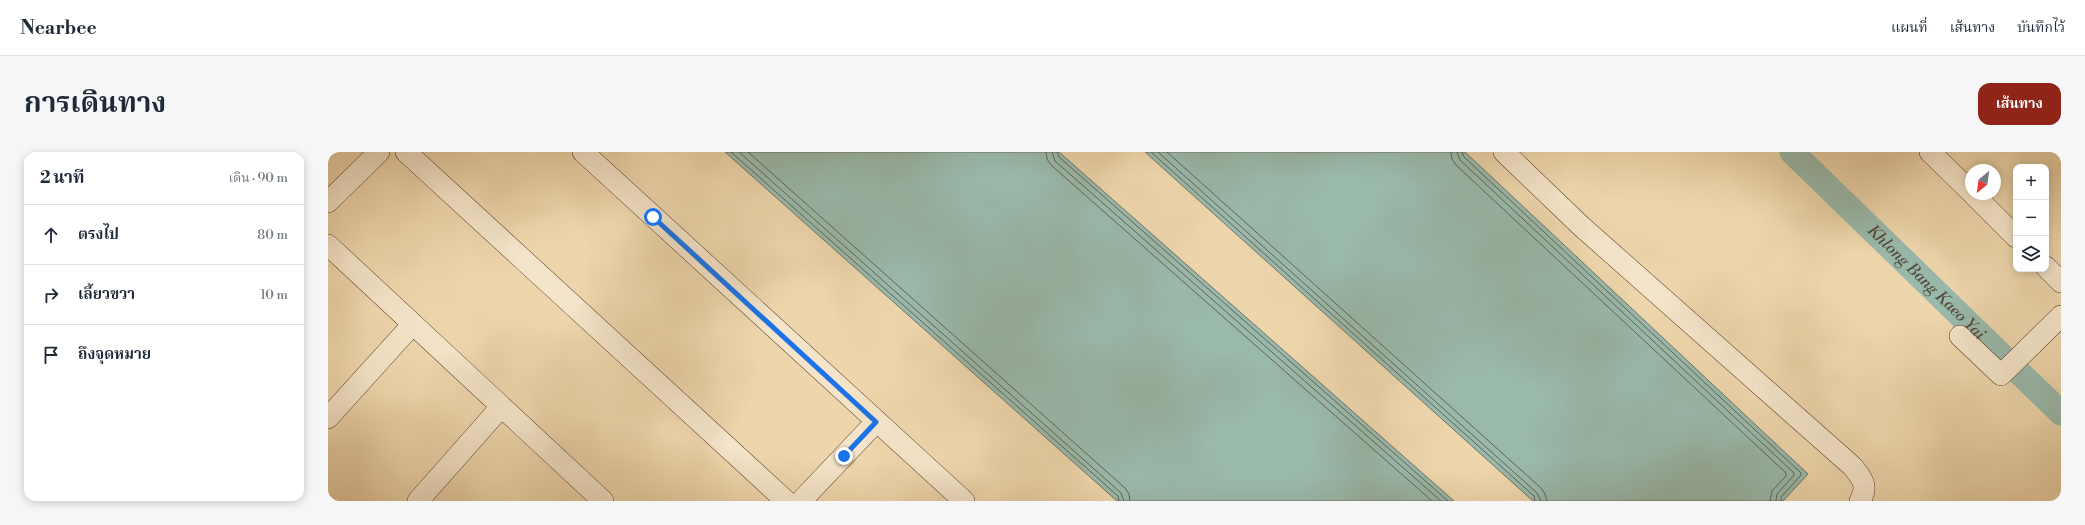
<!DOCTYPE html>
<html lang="th">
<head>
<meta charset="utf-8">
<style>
  :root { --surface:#fff; --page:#f6f6f7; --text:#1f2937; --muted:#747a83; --line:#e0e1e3; --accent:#8f2418 }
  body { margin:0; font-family:"Libre Bodoni","Noto Serif Thai",serif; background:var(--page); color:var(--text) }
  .controls { position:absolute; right:12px; top:12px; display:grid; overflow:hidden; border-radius:8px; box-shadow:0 2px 10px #0003 }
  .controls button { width:36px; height:36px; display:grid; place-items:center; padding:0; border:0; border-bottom:1px solid var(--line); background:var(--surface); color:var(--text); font:20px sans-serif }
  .compass { position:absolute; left:1637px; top:12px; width:36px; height:36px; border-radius:50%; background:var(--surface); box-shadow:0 2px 10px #0003; rotate:209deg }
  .stop { position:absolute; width:12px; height:12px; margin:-9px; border:3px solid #1a73e8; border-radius:50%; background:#fff }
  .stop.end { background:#1a73e8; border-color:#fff; box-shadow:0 1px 4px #0008 }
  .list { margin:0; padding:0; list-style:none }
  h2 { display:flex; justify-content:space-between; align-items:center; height:52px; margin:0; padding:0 16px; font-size:17px }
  h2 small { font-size:13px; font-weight:400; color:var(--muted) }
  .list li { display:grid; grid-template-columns:26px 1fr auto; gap:12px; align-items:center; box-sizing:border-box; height:60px; padding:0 16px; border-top:1px solid var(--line) }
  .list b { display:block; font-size:15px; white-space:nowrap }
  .list em { font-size:13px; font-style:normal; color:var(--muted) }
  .icon { flex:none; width:22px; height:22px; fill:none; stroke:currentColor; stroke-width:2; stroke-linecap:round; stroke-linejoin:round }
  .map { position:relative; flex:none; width:1733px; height:349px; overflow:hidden; border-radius:12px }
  header { display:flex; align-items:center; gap:24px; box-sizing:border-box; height:56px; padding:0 20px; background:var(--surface); border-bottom:1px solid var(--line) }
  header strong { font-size:19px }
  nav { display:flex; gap:22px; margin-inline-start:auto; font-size:14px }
  .intro { display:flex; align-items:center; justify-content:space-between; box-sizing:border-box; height:96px; padding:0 24px }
  h1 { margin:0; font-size:28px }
  .button { padding:10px 18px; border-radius:12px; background:var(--accent); color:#fff; font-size:14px; font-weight:700 }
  main { display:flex; gap:24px; padding:0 24px }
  aside { flex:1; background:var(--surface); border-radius:12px; box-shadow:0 2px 10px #0003 }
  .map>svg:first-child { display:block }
  .water { fill:#99b9ab; stroke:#6d7367 }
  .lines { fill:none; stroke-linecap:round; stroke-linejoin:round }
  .shore { stroke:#626256; stroke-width:1 }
  .canal { stroke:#99b9ab; stroke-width:25 }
  .street-casing { stroke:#5c3e2b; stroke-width:22 }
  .street { stroke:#f4e4c9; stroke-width:21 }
  .route { stroke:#1a73e8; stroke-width:5 }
  .labels { text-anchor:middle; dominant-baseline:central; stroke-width:4; stroke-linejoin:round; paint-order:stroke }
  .water-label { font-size:16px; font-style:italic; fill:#52483c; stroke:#f4e4c9 }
</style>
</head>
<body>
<header>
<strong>Nearbee</strong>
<nav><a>แผนที่</a><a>เส้นทาง</a><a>บันทึกไว้</a></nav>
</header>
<div class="intro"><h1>การเดินทาง</h1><a class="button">เส้นทาง</a></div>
<main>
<aside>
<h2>2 นาที<small>เดิน · 90 m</small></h2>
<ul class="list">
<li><svg class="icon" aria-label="ahead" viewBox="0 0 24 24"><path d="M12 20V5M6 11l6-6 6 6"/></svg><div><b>ตรงไป</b></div><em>80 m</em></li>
<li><svg class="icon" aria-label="right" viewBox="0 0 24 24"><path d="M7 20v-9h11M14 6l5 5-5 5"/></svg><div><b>เลี้ยวขวา</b></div><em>10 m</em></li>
<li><svg class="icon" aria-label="arrive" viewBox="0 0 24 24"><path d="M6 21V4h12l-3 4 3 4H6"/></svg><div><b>ถึงจุดหมาย</b></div></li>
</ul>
</aside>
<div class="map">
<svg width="1733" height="349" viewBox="0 0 1733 349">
  <rect width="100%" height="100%" fill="#eed6ac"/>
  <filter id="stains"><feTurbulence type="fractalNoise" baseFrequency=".005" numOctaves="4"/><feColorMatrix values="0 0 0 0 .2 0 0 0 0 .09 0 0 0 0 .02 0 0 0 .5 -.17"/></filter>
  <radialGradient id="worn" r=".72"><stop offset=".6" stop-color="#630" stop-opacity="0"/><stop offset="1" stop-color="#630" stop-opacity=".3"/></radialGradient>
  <g class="water">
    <polygon points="397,0 731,0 1126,349 789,349"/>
    <polygon points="817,0 1137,0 1480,322 1455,349 1205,349"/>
  </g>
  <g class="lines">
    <g class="shore">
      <polyline points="403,0 790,344 791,349"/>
      <polyline points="411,0 793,341 796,349"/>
      <polyline points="420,0 797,336 801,342 802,349"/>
      <polyline points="718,0 719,7 723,13 1104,349"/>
      <polyline points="724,0 727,9 1113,349"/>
      <polyline points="729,0 731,5 1120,349"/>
      <polyline points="823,0 1206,344 1207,349"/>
      <polyline points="830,0 1209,341 1213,349"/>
      <polyline points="839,0 1213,336 1217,342 1219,349"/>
      <polyline points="1123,0 1124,7 1128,13 1458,321 1458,324 1444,339 1442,349"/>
      <polyline points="1129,0 1132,8 1466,321 1466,323 1449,342 1448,349"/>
      <polyline points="1134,0 1136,5 1473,321 1473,323 1453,345 1453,349"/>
    </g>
    <path class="canal" id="s1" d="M1464,0L1733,261"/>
    <defs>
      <g id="street">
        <polyline points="78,0 458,349"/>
        <polyline points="255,0 636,349"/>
        <path d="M1176,0L1253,74L1524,314C1534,326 1541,334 1532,349"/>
        <polyline points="1602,0 1643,40"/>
        <polyline points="1645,42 1688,85"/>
        <polyline points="0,50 51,0"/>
        <polyline points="0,93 275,349"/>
        <polyline points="1718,115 1733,130"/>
        <polyline points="1632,184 1673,223 1733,164"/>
        <polyline points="0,266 84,173"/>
        <polyline points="90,349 173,255"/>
        <polyline points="473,349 548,270"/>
      </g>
    </defs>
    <use href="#street" class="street-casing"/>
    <use href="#street" class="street"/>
  </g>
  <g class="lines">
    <polyline class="route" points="325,65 548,270 516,304"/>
  </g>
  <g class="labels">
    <g class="water-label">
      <text stroke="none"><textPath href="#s1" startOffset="187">Khlong Bang Kaeo Yai</textPath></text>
    </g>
  </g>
  <rect width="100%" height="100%" filter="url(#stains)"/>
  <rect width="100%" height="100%" fill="url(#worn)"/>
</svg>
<div class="controls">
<button>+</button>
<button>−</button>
<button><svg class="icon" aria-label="layers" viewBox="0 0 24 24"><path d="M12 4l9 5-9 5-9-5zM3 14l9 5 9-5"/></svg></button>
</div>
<svg class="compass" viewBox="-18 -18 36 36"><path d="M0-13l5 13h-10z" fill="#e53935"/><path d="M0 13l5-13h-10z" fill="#747a83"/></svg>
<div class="stop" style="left:325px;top:65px"></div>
<div class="stop end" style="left:516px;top:304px"></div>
</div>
</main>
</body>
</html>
